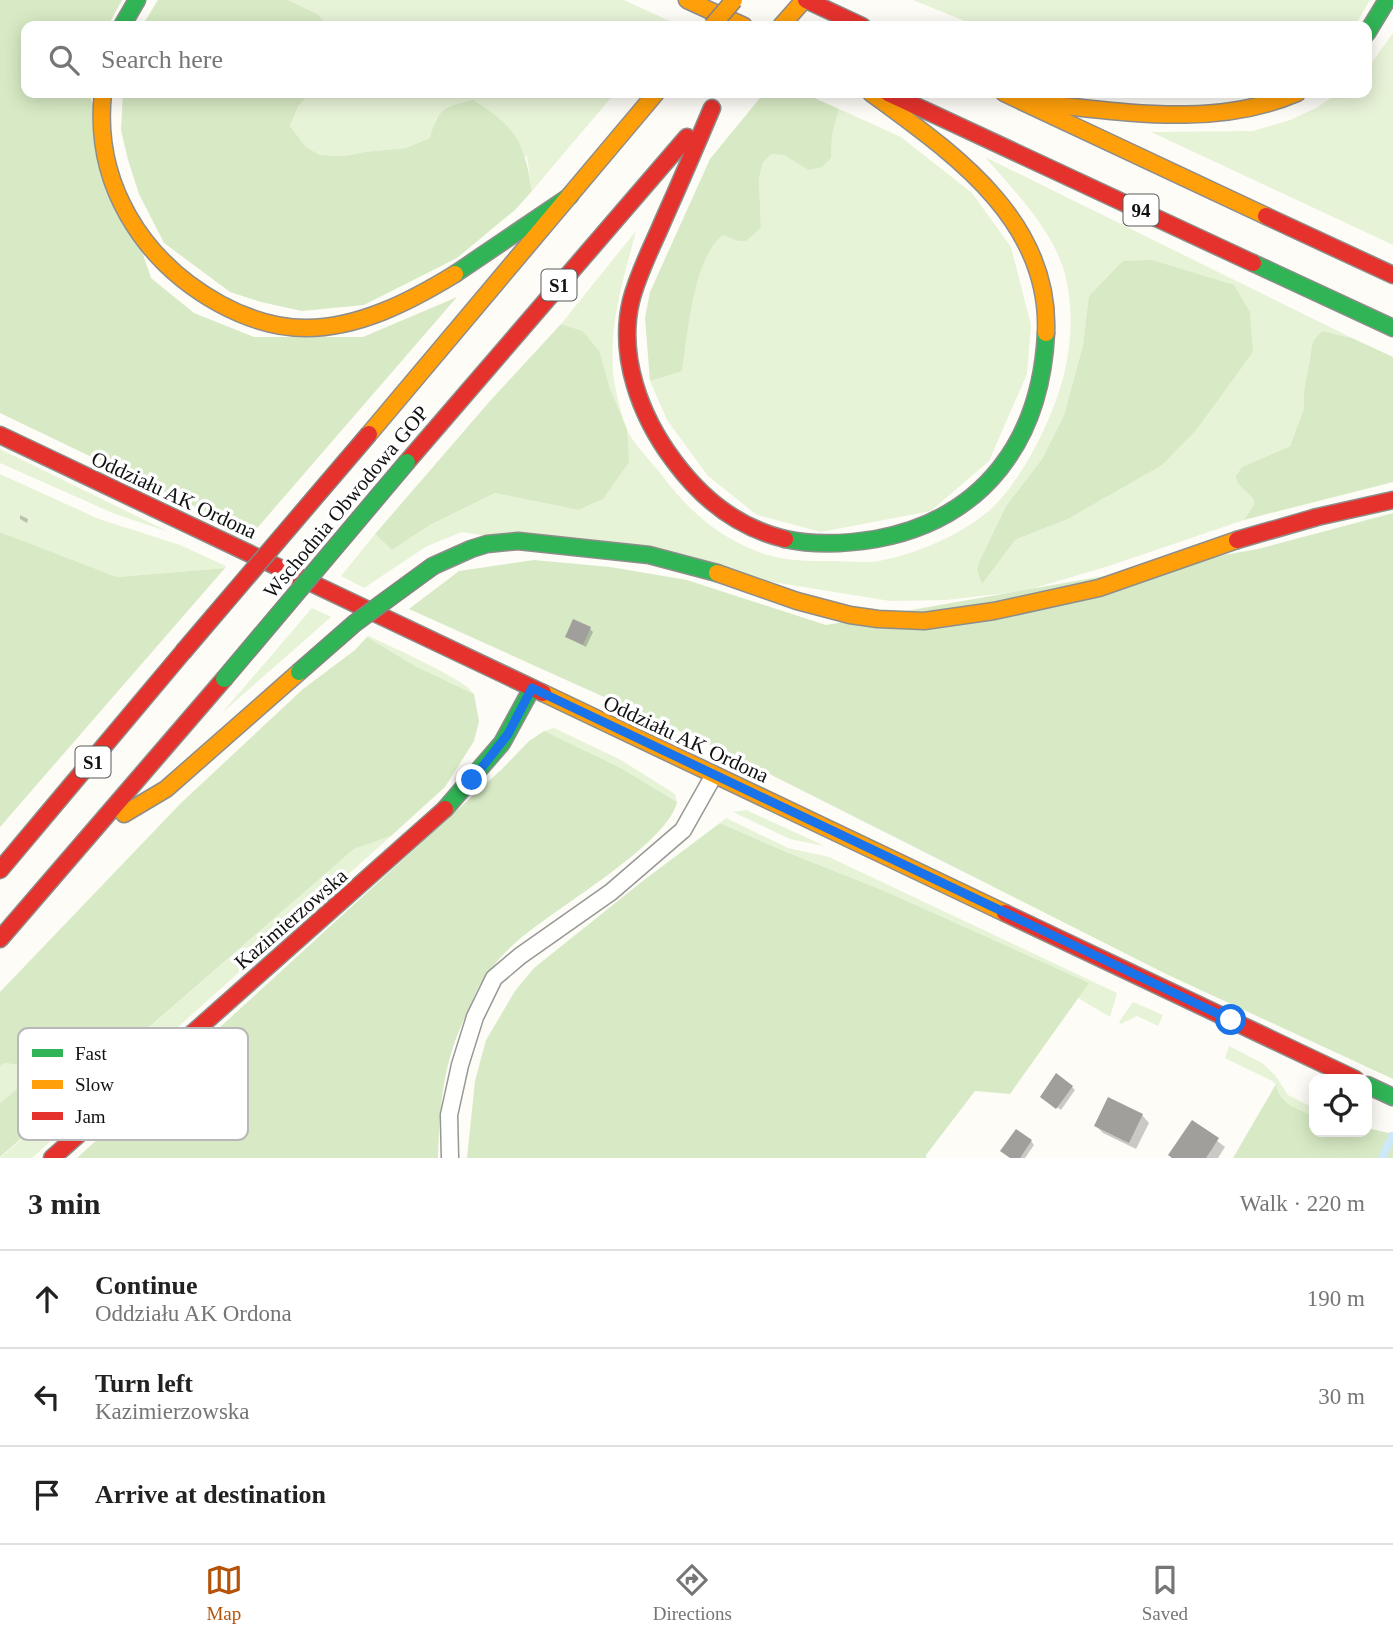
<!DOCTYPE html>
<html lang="en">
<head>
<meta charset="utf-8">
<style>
  :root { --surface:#fff; --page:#f2f2f2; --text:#222; --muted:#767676; --line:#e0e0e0; --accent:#b45309 }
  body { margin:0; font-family:Georgia,serif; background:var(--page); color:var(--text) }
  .controls { position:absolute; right:21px; bottom:21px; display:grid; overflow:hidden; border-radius:14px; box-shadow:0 4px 18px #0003 }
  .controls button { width:63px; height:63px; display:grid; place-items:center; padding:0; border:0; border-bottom:2px solid var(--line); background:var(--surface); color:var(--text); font:35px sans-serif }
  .stop { position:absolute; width:21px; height:21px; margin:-16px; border:5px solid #1a73e8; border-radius:50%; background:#fff }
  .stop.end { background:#1a73e8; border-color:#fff; box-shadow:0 2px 7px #0008 }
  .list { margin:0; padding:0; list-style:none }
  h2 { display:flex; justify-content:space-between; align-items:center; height:91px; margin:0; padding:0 28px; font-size:30px }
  h2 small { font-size:23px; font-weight:400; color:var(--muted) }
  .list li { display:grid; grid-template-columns:46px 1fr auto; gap:21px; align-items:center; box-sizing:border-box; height:98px; padding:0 28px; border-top:2px solid var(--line) }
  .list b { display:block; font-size:26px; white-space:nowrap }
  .list p { margin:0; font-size:23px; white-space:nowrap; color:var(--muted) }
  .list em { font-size:23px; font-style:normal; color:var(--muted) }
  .icon { flex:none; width:38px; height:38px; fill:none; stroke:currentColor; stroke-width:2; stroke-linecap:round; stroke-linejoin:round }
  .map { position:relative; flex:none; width:1393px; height:1158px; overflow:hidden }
  .search { position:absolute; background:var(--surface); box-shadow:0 4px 18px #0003; left:21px; right:21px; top:21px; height:77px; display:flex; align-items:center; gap:18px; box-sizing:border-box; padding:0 24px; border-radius:14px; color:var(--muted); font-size:26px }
  .sheet { height:385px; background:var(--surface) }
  nav { display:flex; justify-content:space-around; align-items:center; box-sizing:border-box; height:98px; border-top:2px solid var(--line); background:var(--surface); font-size:19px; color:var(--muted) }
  nav a { display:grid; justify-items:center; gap:4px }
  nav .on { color:var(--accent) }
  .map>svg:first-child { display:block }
  .green { fill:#e7f3d7; fill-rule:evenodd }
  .forest { fill:#d8eac5 }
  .shadow { fill:#0003 }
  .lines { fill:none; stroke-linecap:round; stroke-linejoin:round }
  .stream { stroke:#cde8f7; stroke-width:8 }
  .building { fill:#a19f9c }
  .lane-casing { stroke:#979795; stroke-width:19 }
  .fast-casing { stroke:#8e8d8b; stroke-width:19 }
  .slow-casing { stroke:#8e8d8b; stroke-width:19 }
  .jam-casing { stroke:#8e8d8b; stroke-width:19 }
  .lane { stroke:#fffffe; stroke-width:16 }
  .fast { stroke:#30b455; stroke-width:16 }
  .slow { stroke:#ff9f0a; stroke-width:16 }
  .jam { stroke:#e5322d; stroke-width:16 }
  .fast-bridge-casing { stroke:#858482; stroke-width:19; stroke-linecap:butt }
  .slow-bridge-casing { stroke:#858482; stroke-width:19; stroke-linecap:butt }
  .jam-bridge-casing { stroke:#858482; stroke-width:19; stroke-linecap:butt }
  .fast-bridge { stroke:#30b455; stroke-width:16 }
  .slow-bridge { stroke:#ff9f0a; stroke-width:16 }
  .jam-bridge { stroke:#e5322d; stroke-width:16 }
  .route { stroke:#1a73e8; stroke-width:9 }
  .labels { text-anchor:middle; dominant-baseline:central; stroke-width:7; stroke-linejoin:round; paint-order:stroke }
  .shield { fill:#fff; stroke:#585858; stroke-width:2 }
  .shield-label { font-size:19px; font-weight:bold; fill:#111 }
  .street-label { font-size:21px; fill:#111; stroke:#fff }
  .key { fill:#fff; stroke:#b8b8b8; stroke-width:2 }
  .key-label { font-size:19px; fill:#111 }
</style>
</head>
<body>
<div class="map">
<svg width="1393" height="1158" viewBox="0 0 1393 1158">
  <rect width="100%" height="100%" fill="#fdfcf7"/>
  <g class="green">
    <polygon points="288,0 624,0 674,23 671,26 330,26 317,14"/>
    <polygon points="913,0 1370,0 1355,26 977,26"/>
    <polygon points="1393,33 1393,245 1151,132 1253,131 1290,120 1316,108 1338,93 1367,93 1367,69"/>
    <polygon points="310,93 615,93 532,191 527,157 436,118 431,138 406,148 364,152 345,156 320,155 306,147 290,126 297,106"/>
    <path d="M839,109L901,137L972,193L1011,247L1031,325L1027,374L989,461L931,511L821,532L757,515L708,476L667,420L650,381L682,370C688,333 693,258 723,234L738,241L761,228L759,178L763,163L771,154L784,155L808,170L831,158L832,135Z"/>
    <path d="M985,157L1352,338L1322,331L1310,356L1304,408L1290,446L1242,467L1238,484L1253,497L1254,504L1244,520L1109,566L1024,591L946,600L890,601L462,532L427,546L364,588L341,576L375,534L392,550L430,525L495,493L578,510L610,389L600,352L583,331L561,324L636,231C624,277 609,323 613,371C614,386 621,414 626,428C633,444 650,460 661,474C685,507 716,535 754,550C779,561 805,561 832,561C847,561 864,563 879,561C915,554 956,537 985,514C1011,494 1036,449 1049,418C1069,373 1077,322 1065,274C1052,228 1015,192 985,157ZM1090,296L1108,496L1068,519L1015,540L979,562L1006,506L1042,459L1064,415L1083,345Z"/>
    <polygon points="0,449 169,532 115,514 0,463"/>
    <polygon points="0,474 99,519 180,545 226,566 225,568 117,577 0,532"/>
    <polygon points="312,608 331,617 222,713"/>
    <path d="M369,636C387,645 467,680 474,694L415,666L367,637Z"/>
    <polygon points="554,728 621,760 675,794 677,802 621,768 544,731"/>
    <polygon points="746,810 825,846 790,839 733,812"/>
    <polygon points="726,818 788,848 829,857 1117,993 1110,1017 1078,998 1088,984 882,890 784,851 720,823"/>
    <polygon points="391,836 32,1158 0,1158 354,849"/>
    <polygon points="1133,1002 1163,1015 1158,1026 1137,1016 1121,1024 1119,1022"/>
    <path d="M1229,1046L1262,1063L1275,1075L1288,1095L1314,1108V1116C1298,1109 1279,1104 1276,1084L1272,1081L1225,1058Z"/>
    <polygon points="4,1063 28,1066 32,1076 0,1103 0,1066"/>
  </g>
  <g class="forest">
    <polygon points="0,0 122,0 108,26 26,26 26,93 89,93 151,278 194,313 254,337 363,337 457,297 252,534 0,413"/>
    <polygon points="158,0 288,0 317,14 330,26 142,26"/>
    <path d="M123,93H310L298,106L290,126L306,147L320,155L345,156L364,152L406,148L430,138C438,108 444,107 473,100C516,127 524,141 532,191L516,209L457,258L364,305L302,311L261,302L230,292L164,243L139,194L128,160L121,130Z"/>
    <path d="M764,93H803L839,109L832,135L831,158L822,167L808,170L784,155L771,154L763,163L759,178L761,228L746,241H738L723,235C693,258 688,334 682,371L650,381L645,318L650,292L710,159Z"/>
    <polygon points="1152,260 1234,285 1250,312 1253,352 1197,429 1162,465 1068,519 1015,540 982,584 977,570 979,562 1006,506 1042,459 1064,415 1083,345 1089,296 1123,261"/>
    <polygon points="561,324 583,331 600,352 610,389 627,429 629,462 603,499 578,510 495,493 430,525 392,550 375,534 490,401"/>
    <polygon points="1322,331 1352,338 1393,357 1393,482 1244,520 1254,504 1253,498 1238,484 1236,476 1242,467 1290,446 1304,408 1304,393 1313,341"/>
    <polygon points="1393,513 1393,1079 1166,974 724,751 409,609 459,571 534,560 610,567 687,580 826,625 1258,549"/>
    <polygon points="0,532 117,577 225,568 0,827"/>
    <polygon points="367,637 415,666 474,694 479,721 474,741 445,787 391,836 354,849 0,1157 0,1103 32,1076 28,1066 4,1063 0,1066 0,992 181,803 303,689 355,650"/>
    <path d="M544,731L621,768L677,802C668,845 548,912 514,944C503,954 491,968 483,980C477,988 473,999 469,1009C443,1060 440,1102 438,1158H77L502,769L529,741Z"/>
    <polygon points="720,823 784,851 882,890 1089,983 1010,1094 975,1091 926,1155 926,1158 467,1158 475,1081 486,1040 515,991 534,968 644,880"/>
    <path d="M1276,1084C1279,1104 1298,1109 1314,1116V1132H1367V1128L1393,1134V1158H1233Z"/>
  </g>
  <g class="shadow">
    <polygon points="20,515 28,519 27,523 20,519"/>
    <polygon points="590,629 593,632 586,647 567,637"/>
    <polygon points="1072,1087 1075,1090 1061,1110 1043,1097"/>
    <polygon points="1142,1115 1149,1123 1136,1149 1103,1133 1096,1126"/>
    <polygon points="1193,1122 1225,1147 1218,1158 1173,1158"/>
    <polygon points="1031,1141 1034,1145 1025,1158 1011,1158"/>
  </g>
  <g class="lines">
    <polyline class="stream" points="1382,1158 1392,1136"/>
  </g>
  <g class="building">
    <polygon points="573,619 591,627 583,645 565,637"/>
    <polygon points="1056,1073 1073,1086 1056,1109 1040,1097"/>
    <polygon points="1108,1097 1143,1114 1129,1143 1094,1126"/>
    <polygon points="1192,1120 1219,1138 1206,1158 1172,1158 1168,1155"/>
    <polygon points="1016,1129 1032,1140 1020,1158 1010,1158 1000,1151"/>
  </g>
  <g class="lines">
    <defs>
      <polyline id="lane" points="450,1158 449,1115 460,1065 475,1017 494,978 520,956 611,892 683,830 714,775"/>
      <g id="fast">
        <polyline points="122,26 137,0"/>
        <polyline points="1367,33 1387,0"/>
        <polyline points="1253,263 1393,328"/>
        <polyline points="455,274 570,196"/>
        <path d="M785,539C816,546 846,544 876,539C985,519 1041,439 1046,333"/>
        <polyline points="433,566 471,549 487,544 518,541 649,555 717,573"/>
        <polyline points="445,809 502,743 532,688"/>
        <polyline points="1367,1085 1393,1097"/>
      </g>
      <g id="slow">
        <polyline points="687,0 744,26"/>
        <polyline points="781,26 804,0"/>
        <path d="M103,93C93,183 142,261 220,304C246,318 276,328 306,328C359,328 411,301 455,274"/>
        <path d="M871,93C951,152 1051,219 1046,333"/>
        <polyline points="1004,93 1266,216"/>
        <path d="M1025,102C1115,110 1211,130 1297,93"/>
        <polyline points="369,434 656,93"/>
        <polyline points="717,573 797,601 850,615 878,619 924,621 994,611 1099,588 1237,540"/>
        <polyline points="543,693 1005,913"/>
        <polyline points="124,814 166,789 299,672"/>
      </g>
      <g id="jam">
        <polyline points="806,0 862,26"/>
        <polyline points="888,93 1253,263"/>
        <path d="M712,108C696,146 680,183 663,221C652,247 638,273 631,301C618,356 640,416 674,461C702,499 739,528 785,539"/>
        <polyline points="1266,216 1393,275"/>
        <polyline points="0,435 543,693"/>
        <polyline points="407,462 687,137"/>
        <polyline points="1237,540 1317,517 1393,500"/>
        <polyline points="0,870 183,652"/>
        <polyline points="1005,913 1355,1079"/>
        <polyline points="0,939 224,679"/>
        <polyline points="52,1158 445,809"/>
      </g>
    </defs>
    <use href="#lane" class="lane-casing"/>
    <use href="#fast" class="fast-casing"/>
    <use href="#slow" class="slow-casing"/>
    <use href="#jam" class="jam-casing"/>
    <use href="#lane" class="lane"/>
    <use href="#fast" class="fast"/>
    <use href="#slow" class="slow"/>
    <use href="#jam" class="jam"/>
    <defs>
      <g id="fast-bridge">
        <polyline points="299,672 355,623 433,566"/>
        <polyline points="224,679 407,462"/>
      </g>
      <polyline id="slow-bridge" points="712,26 734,0"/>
      <polyline id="jam-bridge" points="183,652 369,434"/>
    </defs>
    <use href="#fast-bridge" class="fast-bridge-casing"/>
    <use href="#slow-bridge" class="slow-bridge-casing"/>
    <use href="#jam-bridge" class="jam-bridge-casing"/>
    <use href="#fast-bridge" class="fast-bridge"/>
    <use href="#slow-bridge" class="slow-bridge"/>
    <use href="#jam-bridge" class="jam-bridge"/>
  </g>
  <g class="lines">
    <polyline class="route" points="472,780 508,734 532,688 1231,1020"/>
  </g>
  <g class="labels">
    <g class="shield">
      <rect x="1123.5" y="194.5" width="35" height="31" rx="5"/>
      <rect x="541.5" y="269.5" width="35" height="31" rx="5"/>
      <rect x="75.5" y="746.5" width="35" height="31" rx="5"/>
    </g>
    <g class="shield-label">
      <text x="1141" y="210">94</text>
      <text x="559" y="285">S1</text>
      <text x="93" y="762">S1</text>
    </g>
    <g class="street-label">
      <text transform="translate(174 495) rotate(25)">Oddziału AK Ordona</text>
      <text transform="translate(346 502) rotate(-50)">Wschodnia Obwodowa GOP</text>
      <text transform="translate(686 739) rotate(25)">Oddziału AK Ordona</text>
      <text transform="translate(291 919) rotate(-41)">Kazimierzowska</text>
    </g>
  </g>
  <rect x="18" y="1028" width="230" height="112" rx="10" class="key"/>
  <rect x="32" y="1049" width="31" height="8" fill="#30b455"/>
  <rect x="32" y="1080" width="31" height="9" fill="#ff9f0a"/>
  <rect x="32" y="1112" width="31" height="8" fill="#e5322d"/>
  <g class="key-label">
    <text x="75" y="1060">Fast</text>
    <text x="75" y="1091">Slow</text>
    <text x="75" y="1123">Jam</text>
  </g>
</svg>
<div class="controls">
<button><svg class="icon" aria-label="locate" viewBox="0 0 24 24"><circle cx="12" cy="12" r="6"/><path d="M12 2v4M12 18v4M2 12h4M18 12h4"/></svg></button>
</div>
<div class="stop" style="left:1231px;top:1020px"></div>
<div class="stop end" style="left:472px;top:780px"></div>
<div class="search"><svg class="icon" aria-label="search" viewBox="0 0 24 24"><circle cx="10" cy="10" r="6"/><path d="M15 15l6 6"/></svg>Search here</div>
</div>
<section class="sheet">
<h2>3 min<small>Walk · 220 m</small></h2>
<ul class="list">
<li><svg class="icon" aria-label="ahead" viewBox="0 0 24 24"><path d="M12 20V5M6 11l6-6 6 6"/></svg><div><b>Continue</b><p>Oddziału AK Ordona</p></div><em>190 m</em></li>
<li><svg class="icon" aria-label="left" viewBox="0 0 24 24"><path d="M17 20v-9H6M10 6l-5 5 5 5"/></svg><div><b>Turn left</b><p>Kazimierzowska</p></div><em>30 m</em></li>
<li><svg class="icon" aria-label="arrive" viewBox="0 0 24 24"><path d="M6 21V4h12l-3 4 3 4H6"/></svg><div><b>Arrive at destination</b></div></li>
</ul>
</section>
<nav>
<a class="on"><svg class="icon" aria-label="map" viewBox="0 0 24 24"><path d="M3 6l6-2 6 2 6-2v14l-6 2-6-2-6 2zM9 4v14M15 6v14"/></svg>Map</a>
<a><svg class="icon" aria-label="directions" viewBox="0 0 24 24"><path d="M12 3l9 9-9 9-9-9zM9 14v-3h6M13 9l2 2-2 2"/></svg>Directions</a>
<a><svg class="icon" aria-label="saved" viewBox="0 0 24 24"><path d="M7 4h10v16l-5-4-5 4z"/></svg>Saved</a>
</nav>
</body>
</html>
